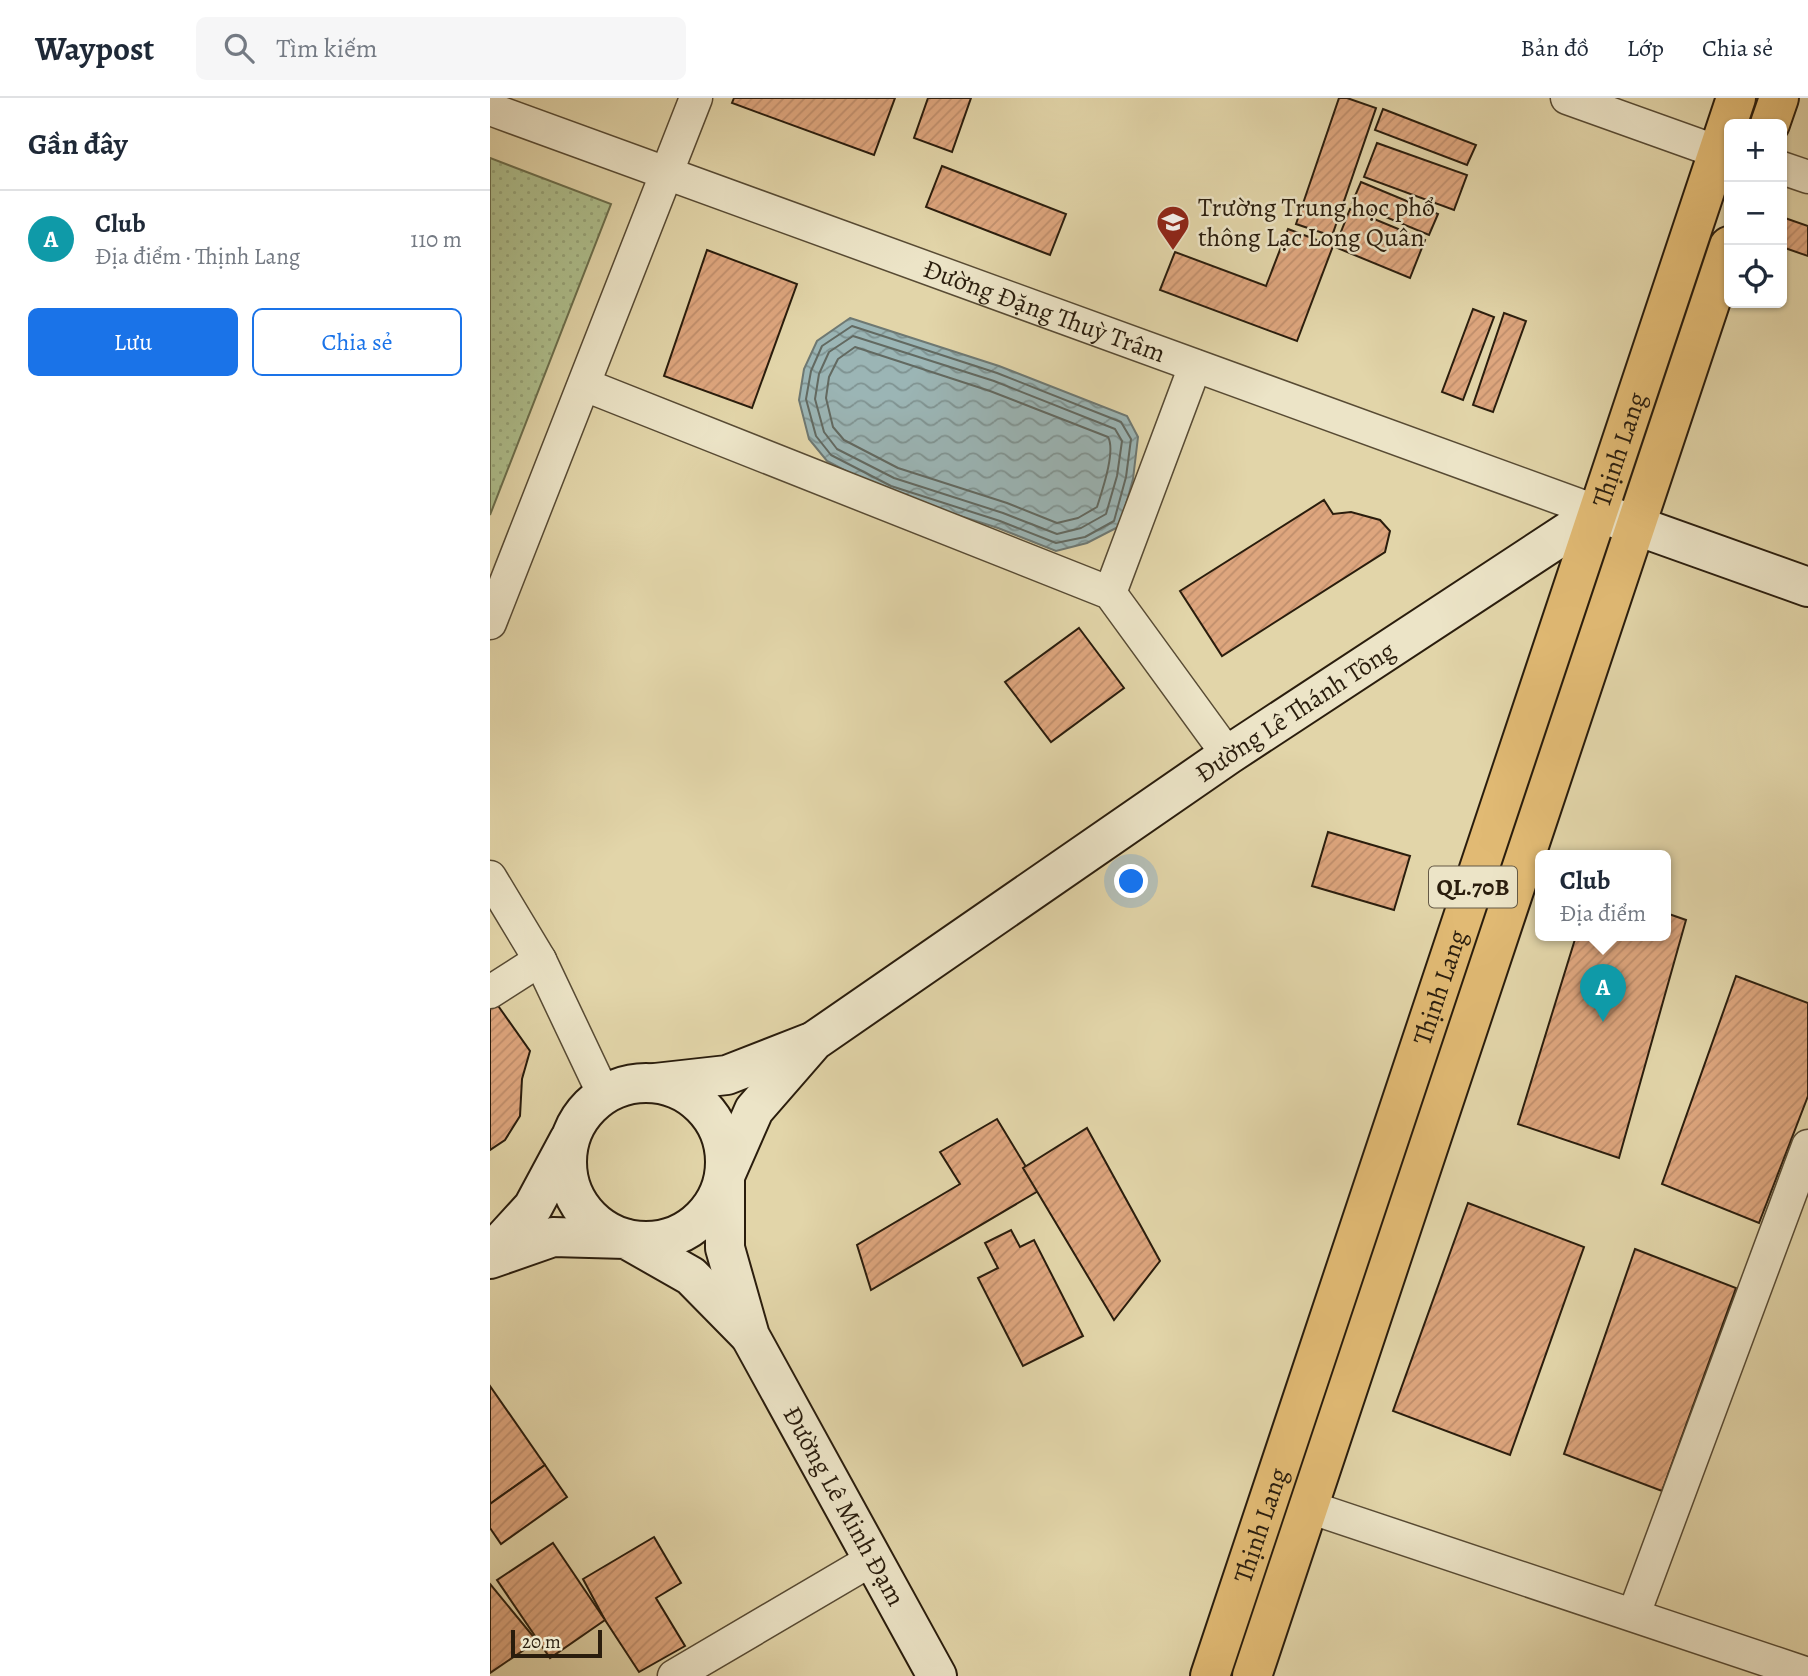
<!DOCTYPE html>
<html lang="vi">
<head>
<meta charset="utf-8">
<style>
  :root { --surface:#fff; --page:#f6f6f7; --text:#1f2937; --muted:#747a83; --line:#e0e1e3; --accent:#1a73e8 }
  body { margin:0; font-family:Alegreya,serif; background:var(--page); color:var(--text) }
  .controls { position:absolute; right:21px; top:21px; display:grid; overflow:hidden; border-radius:10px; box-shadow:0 2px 5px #0004 }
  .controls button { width:63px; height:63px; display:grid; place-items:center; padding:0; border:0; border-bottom:2px solid var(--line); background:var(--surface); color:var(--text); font:35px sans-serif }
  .scale { position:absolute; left:21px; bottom:18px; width:91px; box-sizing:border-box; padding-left:7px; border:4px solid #2a1d0d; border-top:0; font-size:19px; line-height:24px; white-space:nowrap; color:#2a1d0d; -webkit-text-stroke:5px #ece4c7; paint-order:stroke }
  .you { position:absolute; left:642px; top:784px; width:24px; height:24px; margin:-18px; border:5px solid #fff; border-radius:50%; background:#1a73e8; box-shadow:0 0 0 10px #1a73e833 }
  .badge { display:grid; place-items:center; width:46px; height:46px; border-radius:50%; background:var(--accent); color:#fff; font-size:23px; font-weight:700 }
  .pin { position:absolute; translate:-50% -58px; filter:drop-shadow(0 2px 4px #0008) }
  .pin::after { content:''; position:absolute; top:37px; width:24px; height:21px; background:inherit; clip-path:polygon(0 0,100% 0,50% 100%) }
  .popup { position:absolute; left:1045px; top:752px; width:136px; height:91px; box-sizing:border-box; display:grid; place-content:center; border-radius:10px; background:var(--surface); filter:drop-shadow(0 2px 5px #0005); font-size:23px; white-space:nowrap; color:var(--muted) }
  .popup b { font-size:26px; color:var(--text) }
  .popup::after { content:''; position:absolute; left:50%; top:100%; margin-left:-14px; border:14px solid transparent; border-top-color:var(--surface) }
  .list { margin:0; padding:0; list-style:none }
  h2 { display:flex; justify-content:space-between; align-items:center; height:91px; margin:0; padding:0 28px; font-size:30px }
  h2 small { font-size:23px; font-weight:400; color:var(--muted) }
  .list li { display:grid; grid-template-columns:46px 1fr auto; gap:21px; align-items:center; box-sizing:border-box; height:98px; padding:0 28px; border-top:2px solid var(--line) }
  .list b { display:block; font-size:26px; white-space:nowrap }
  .list p { margin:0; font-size:23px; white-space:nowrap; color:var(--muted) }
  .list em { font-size:23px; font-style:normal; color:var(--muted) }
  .actions { display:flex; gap:14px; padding:21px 28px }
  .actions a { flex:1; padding:16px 0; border:2px solid var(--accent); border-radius:10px; text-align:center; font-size:24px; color:var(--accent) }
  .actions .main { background:var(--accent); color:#fff }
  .icon { flex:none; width:38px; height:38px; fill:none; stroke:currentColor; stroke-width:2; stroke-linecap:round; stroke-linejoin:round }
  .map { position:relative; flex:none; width:1318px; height:1578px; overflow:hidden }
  header { display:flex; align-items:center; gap:42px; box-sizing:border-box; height:98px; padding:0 35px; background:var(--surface); border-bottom:2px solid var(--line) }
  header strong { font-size:33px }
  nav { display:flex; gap:38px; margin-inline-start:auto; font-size:24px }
  .search { width:490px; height:63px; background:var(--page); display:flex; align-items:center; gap:18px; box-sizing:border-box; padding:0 24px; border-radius:10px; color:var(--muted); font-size:26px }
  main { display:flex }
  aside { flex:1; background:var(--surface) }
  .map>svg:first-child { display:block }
  .park { fill:url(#park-dots); stroke:#6c6e4c; stroke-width:2 }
  .water { fill:url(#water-waves); stroke:#6e7872; stroke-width:2 }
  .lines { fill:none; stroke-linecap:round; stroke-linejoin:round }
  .shore { stroke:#626961; stroke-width:2 }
  .building { fill:url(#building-hatch); stroke:#2a1d0d; stroke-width:2 }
  .minor-casing { stroke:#584b34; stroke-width:35 }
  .secondary-casing { stroke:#2a1d0d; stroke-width:42 }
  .primary-casing { stroke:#2a1d0d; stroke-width:42 }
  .minor { stroke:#ece4c7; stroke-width:32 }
  .secondary { stroke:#ece4c7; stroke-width:38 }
  .primary { stroke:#e1ba74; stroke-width:38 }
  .labels { text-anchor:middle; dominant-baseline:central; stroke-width:5; stroke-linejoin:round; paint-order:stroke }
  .shield { fill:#ece4c7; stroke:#645945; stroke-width:2 }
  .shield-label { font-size:24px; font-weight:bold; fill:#2a1d0d }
  .poi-label { font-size:26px; fill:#2a1d0d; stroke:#ece4c7; text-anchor:start }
  .street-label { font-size:26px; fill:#2a1d0d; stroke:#ece4c7 }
</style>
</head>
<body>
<header>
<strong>Waypost</strong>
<div class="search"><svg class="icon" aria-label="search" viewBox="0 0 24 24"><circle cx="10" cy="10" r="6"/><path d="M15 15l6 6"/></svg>Tìm kiếm</div>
<nav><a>Bản đồ</a><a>Lớp</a><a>Chia sẻ</a></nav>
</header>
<main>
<aside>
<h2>Gần đây<small></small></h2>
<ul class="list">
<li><span class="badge" style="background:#0f9aa8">A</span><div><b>Club</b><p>Địa điểm · Thịnh Lang</p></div><em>110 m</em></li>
</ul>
<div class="actions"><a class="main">Lưu</a><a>Chia sẻ</a></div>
</aside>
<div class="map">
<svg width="1318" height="1578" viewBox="0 0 1318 1578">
  <defs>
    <pattern id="park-dots" width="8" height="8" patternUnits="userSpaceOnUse" patternTransform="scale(1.75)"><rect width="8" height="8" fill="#aebe8c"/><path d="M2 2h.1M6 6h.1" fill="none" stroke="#96a378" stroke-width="1.8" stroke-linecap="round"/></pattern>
    <pattern id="water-waves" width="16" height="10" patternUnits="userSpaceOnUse" patternTransform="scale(1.75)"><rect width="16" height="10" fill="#9bb5b5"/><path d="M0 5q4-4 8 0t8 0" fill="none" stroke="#7f9392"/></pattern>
    <pattern id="building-hatch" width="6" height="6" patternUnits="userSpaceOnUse" patternTransform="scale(1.75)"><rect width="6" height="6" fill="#dea67e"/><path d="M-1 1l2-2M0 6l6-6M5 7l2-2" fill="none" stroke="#bf8e6c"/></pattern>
  </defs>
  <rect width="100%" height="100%" fill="#e2d5a9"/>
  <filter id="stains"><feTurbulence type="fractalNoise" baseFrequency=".00286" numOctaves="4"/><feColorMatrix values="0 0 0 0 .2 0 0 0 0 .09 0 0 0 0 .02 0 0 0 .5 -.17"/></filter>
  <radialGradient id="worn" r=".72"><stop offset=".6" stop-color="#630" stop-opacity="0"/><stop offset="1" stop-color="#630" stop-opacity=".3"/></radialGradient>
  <polygon class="park" points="0,60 121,106 0,417"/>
  <polygon class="water" points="360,220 509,268 637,318 648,339 643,381 630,428 597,445 566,453 508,430 398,395 337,363 319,341 309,302 314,271 327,243"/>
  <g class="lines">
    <g class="shore">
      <polygon points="362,228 507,275 631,324 641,341 636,379 624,423 595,439 566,445 510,423 401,388 341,357 326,338 316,301 321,273 332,248"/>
      <polygon points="363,238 504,283 625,331 632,343 627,378 616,416 591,430 567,436 513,415 404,380 347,351 334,334 325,301 329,276 339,254"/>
      <path d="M365,249L500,293L618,339C626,353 612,393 607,409L588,420L567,425L517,405L408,370L354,342L343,329L336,300L339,279L348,261Z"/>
    </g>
  </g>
  <g class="building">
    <polygon points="244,0 405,0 384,57 242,5"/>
    <polygon points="438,0 481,0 462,54 424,40"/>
    <polygon points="849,0 857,0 886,10 842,138 806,126"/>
    <polygon points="893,11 986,47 977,67 885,32"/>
    <polygon points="887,45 977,77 964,112 874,79"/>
    <polygon points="452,68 576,116 560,157 436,109"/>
    <polygon points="871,84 948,116 939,137 862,105"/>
    <polygon points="860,111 935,142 920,180 845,149"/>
    <polygon points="1292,119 1318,128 1318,158 1292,149"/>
    <polygon points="798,131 843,148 807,243 670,192 685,154 776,188"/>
    <polygon points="217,152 307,186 262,310 174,278"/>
    <polygon points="983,211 1004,219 973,302 952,294"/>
    <polygon points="1014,215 1036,223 1003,314 983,307"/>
    <polygon points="834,402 843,416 861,414 890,422 900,433 895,454 732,558 690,493"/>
    <polygon points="589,530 634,590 561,644 515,584"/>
    <polygon points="838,734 920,758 904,812 822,788"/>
    <polygon points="1176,815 1196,822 1129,1060 1028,1026 1086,838 1176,838"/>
    <polygon points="1246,878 1318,905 1318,998 1269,1125 1172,1086"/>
    <polygon points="4,902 40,953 32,981 30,1018 15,1042 0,1052 0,905"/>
    <polygon points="507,1021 550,1092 381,1192 367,1147 470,1086 450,1054"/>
    <polygon points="597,1030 670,1163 624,1222 533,1070"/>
    <polygon points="978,1105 1094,1149 1020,1357 903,1313"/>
    <polygon points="521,1132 530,1149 544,1142 593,1238 533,1268 488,1180 508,1170 495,1145"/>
    <polygon points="1145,1151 1246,1190 1172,1393 1074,1356"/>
    <polygon points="0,1288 55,1367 0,1406"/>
    <polygon points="55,1367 77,1399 11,1446 0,1430 0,1406"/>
    <polygon points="164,1439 191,1485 166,1500 195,1548 149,1574 115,1522 93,1481"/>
    <polygon points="63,1445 115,1522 60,1560 7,1482"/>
    <polygon points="0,1486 47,1543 0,1575"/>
  </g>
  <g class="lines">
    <defs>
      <g id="minor">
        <polyline points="1077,0 1228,54"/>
        <path id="s1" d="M0,11L1108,414"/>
        <polyline points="1292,70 1318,79"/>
        <polyline points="95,287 620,495 738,657"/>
        <polyline points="620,495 705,268"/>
        <polyline points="0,525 206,0"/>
        <polyline points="0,779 50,862 114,997"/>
        <polyline points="0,894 50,862"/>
        <polyline points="819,1409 1318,1576"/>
        <polyline points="1144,1516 1318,1048"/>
        <polyline points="184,1578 383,1461"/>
      </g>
      <g id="secondary">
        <polyline points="165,985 237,977 319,945"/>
        <circle cx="156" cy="1064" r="79"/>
        <polyline points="0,1156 43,1109 79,1042"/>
        <polyline points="0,1161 63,1139 136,1141 201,1178 258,1236"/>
        <path id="s2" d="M447,1578L260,1238L235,1150V1078L264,1012L324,943L738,657L1108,414L1318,489"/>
      </g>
      <g id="primary">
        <polyline points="1280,26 1289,0"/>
        <path id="s3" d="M720,1578L1246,0"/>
        <polyline points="762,1578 1239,148"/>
      </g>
    </defs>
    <use href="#minor" class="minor-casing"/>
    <use href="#secondary" class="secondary-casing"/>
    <use href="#primary" class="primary-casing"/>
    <use href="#minor" class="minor"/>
    <use href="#secondary" class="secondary"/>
    <use href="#primary" class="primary"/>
  </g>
  <defs>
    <symbol id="school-pin" viewBox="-11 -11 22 30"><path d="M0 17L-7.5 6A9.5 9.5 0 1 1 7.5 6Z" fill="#8f2418" stroke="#ece4c7"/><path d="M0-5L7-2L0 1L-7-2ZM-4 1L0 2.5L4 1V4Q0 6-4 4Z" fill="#fff"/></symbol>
  </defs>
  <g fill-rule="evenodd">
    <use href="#school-pin" x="664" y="105" width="38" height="52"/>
  </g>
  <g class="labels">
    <rect class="shield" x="939" y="768.5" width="88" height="41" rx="5"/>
    <g class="shield-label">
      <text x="983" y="789">QL.70B</text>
    </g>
    <g class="poi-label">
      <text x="708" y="109">Trường Trung học phổ<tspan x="708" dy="30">thông Lạc Long Quân</tspan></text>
    </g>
    <g class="street-label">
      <text stroke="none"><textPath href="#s1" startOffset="590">Đường Đặng Thuỳ Trâm</textPath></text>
      <text stroke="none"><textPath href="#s3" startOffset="1293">Thịnh Lang</textPath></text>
      <text stroke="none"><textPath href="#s2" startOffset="1298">Đường Lê Thánh Tông</textPath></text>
      <text stroke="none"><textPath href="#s3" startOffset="726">Thịnh Lang</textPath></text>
      <text transform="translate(354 1408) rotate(61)">Đường Lê Minh Đạm</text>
      <text stroke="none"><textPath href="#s3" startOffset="159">Thịnh Lang</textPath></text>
    </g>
  </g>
  <rect width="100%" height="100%" filter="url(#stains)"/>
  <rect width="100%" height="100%" fill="url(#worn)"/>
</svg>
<div class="controls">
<button>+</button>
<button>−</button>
<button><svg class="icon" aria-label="locate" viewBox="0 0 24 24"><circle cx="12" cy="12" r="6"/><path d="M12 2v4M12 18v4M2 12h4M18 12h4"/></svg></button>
</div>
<div class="scale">20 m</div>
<div class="you"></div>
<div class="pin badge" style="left:1113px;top:924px;background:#0f9aa8">A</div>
<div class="popup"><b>Club</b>Địa điểm</div>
</div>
</main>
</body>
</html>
